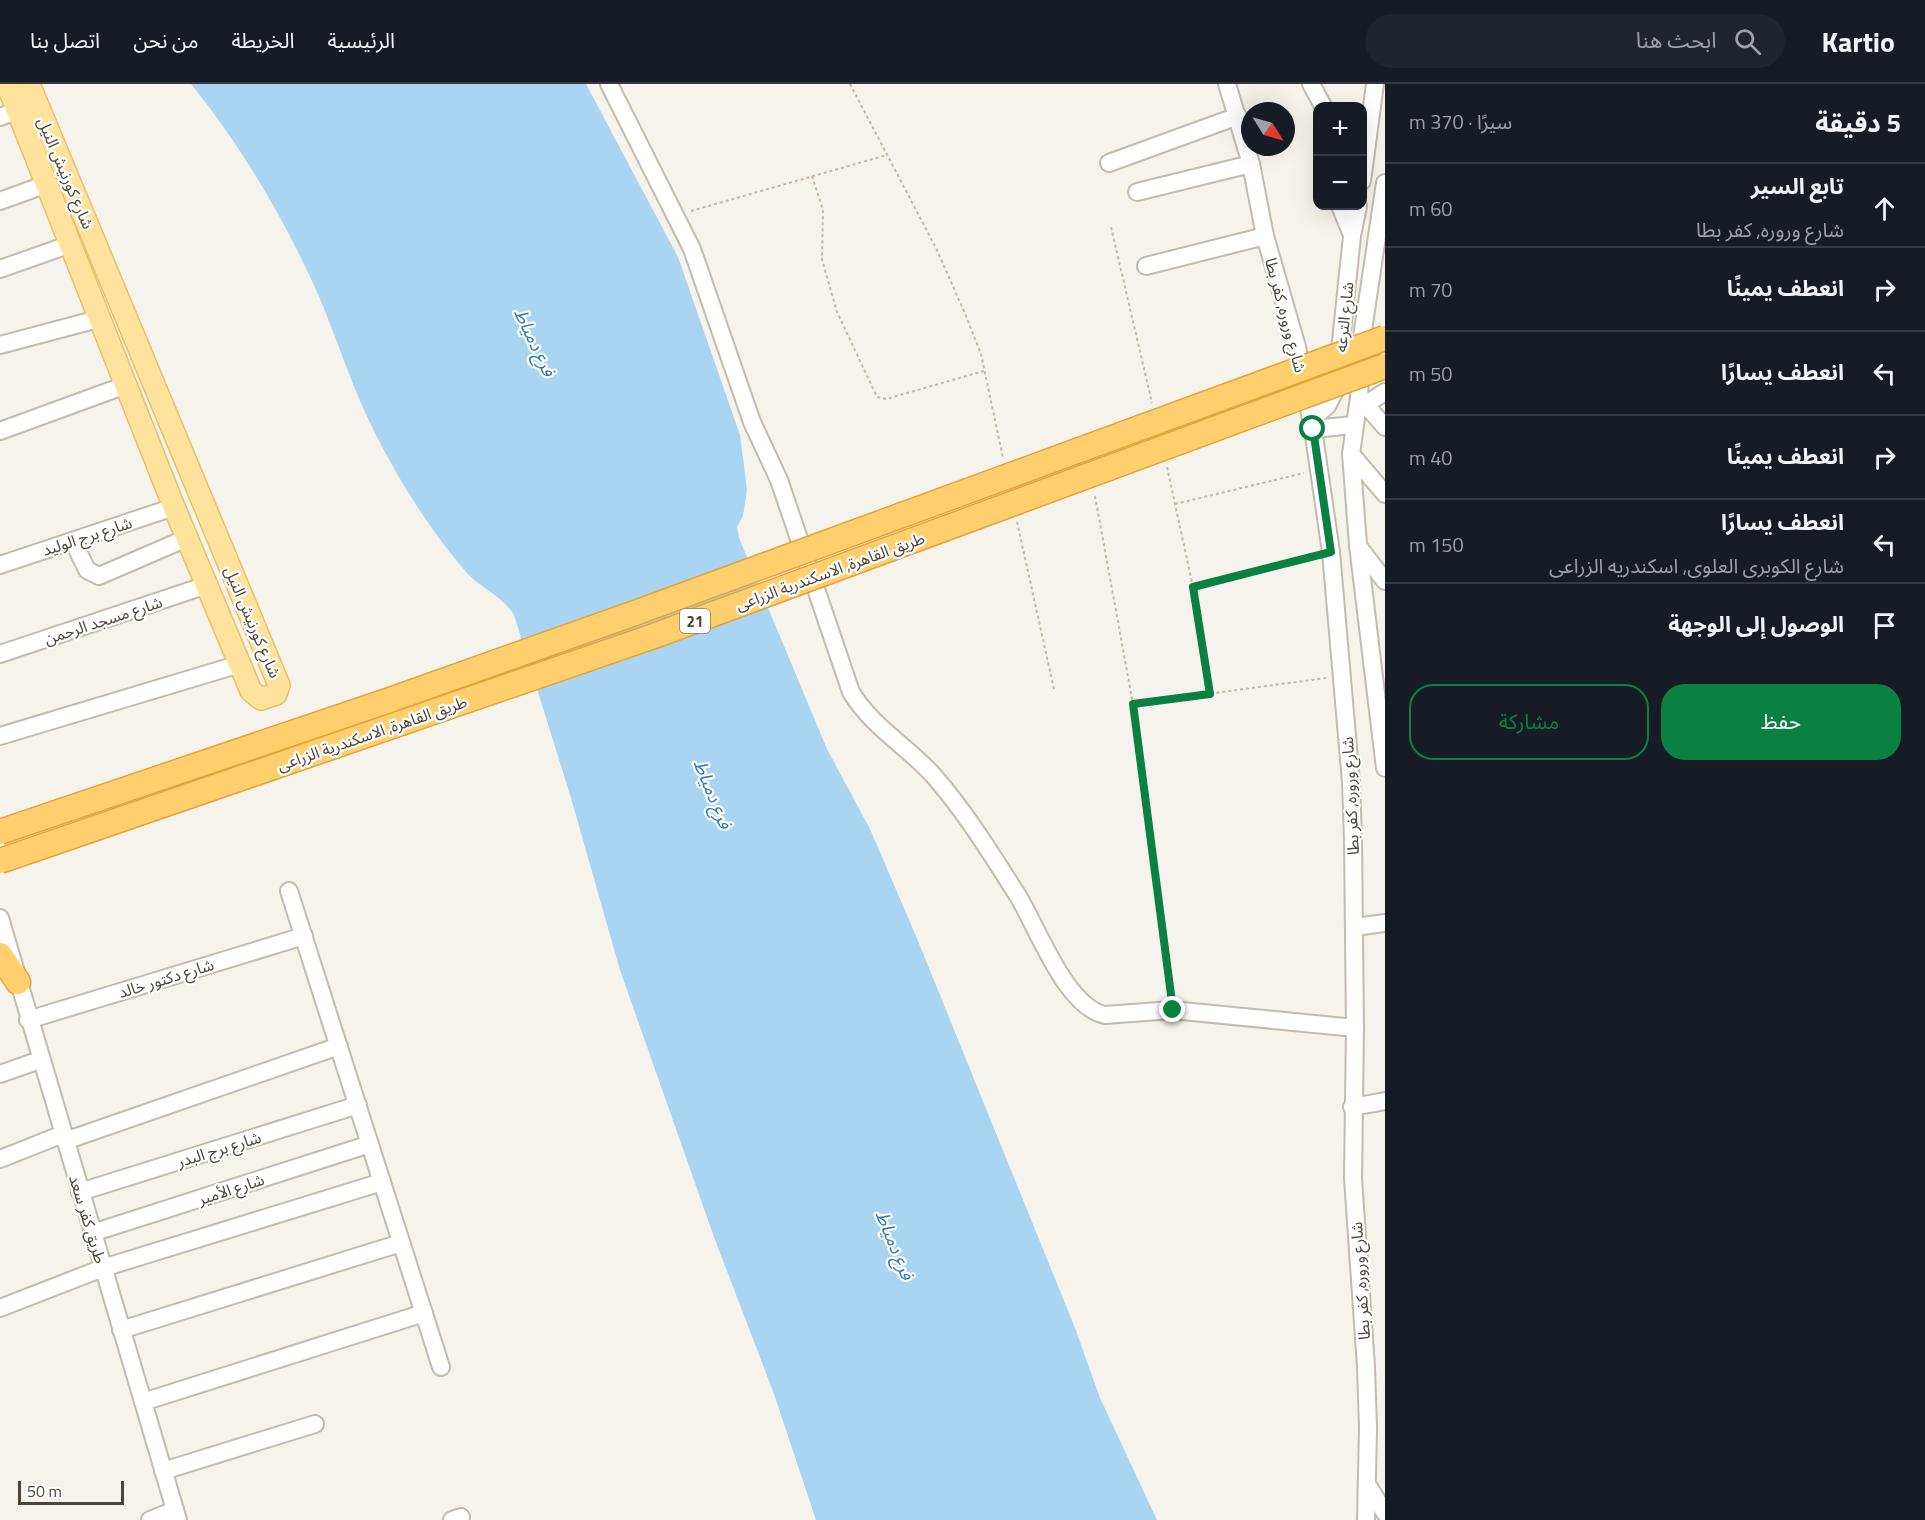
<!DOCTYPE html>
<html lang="ar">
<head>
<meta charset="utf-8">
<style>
  :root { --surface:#171b24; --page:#20242c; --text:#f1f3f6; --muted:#9ea1a6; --line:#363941; --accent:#0b8043 }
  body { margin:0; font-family:"Titillium Web","Noto Sans Arabic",sans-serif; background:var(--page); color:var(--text); direction:rtl }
  .controls { position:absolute; right:18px; top:18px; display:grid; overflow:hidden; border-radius:12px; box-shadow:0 6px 24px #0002 }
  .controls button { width:54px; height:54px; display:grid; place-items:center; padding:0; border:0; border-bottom:2px solid var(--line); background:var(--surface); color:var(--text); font:30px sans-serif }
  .compass { position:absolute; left:1241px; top:18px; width:54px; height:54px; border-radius:50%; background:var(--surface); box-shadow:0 6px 24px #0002; rotate:127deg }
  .scale { position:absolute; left:18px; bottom:15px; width:106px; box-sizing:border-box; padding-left:6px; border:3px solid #4b4439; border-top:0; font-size:16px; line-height:21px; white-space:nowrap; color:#4b4439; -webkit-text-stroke:4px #fff; paint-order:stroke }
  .stop { position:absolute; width:18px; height:18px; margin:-14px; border:4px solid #0b8043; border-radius:50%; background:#fff }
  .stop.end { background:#0b8043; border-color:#fff; box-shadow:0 2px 6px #0008 }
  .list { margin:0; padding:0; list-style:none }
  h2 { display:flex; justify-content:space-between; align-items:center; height:78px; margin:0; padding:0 24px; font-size:26px }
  h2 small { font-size:20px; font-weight:400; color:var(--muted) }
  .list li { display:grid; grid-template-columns:39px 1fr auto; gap:18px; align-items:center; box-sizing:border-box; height:84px; padding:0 24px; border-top:2px solid var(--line) }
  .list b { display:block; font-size:22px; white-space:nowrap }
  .list p { margin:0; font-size:20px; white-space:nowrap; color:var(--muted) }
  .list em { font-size:20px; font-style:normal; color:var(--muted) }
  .actions { display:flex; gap:12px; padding:18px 24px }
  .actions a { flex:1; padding:14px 0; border:2px solid var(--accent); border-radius:24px; text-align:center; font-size:21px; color:var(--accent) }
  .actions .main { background:var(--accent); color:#fff }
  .icon { flex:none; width:33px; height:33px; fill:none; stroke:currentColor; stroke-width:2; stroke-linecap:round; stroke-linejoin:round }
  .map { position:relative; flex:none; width:1385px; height:1436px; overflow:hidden; direction:ltr }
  header { display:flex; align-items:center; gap:36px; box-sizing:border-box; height:84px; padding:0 30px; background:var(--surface); border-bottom:2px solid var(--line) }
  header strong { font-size:28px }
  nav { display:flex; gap:33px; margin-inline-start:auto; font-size:21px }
  .search { width:420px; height:54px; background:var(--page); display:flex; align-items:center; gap:15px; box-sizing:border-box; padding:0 21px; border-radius:33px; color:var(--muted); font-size:22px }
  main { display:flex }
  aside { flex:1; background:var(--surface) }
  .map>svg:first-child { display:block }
  .water { fill:#a9d4f2 }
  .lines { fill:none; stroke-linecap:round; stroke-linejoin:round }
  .minor-casing { stroke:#c2bbae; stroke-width:20 }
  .major-casing { stroke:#e6c16a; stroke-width:24 }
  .highway-casing { stroke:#e0a43c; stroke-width:27 }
  .path { stroke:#c4b79f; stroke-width:2; stroke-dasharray:3 3; stroke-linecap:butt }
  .minor { stroke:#fff; stroke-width:16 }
  .major { stroke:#ffe39c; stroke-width:21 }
  .highway { stroke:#ffcf6e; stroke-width:24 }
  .highway-bridge-casing { stroke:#e0a43c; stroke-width:27; stroke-linecap:butt }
  .highway-bridge { stroke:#ffcf6e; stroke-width:24 }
  .route { stroke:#0b8043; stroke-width:8 }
  .labels { text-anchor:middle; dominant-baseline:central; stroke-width:4.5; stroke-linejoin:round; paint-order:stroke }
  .shield { fill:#fff; stroke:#817c74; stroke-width:1.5 }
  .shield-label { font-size:15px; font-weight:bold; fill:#4b4439 }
  .street-label { font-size:16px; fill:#4b4439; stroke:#fff }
  .water-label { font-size:18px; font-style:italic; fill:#2e7ab2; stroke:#fff }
</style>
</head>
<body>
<header>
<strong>Kartio</strong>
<div class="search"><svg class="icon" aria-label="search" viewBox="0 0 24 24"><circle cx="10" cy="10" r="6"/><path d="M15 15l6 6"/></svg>ابحث هنا</div>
<nav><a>الرئيسية</a><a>الخريطة</a><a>من نحن</a><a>اتصل بنا</a></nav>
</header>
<main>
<aside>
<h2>5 دقيقة<small>سيرًا · 370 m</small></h2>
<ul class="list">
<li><svg class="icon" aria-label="ahead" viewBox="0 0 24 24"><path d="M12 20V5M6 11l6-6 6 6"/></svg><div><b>تابع السير</b><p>شارع وروره, كفر بطا</p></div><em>60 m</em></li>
<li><svg class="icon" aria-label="right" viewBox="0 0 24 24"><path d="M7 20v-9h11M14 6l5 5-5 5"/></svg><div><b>انعطف يمينًا</b></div><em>70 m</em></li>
<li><svg class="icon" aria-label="left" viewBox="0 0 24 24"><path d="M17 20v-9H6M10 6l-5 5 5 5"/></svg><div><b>انعطف يسارًا</b></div><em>50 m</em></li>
<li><svg class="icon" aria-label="right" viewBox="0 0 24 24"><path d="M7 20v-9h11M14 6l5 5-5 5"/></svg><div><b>انعطف يمينًا</b></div><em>40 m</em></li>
<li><svg class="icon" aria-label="left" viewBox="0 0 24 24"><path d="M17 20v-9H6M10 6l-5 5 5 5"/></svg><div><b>انعطف يسارًا</b><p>شارع الكوبرى العلوى, اسكندريه الزراعى</p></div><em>150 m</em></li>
<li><svg class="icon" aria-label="arrive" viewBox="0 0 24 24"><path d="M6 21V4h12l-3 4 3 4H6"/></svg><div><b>الوصول إلى الوجهة</b></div></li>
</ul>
<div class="actions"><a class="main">حفظ</a><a>مشاركة</a></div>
</aside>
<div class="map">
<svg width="1385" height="1436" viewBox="0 0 1385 1436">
  <rect width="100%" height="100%" fill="#f6f3ec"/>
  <path class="water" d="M191,0H586L678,173L740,351L747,406L743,432L737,443L739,454L827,665L870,745L916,852L1075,1244L1100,1314L1157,1436H816L774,1310L714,1153L620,886L571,714L514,531C503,512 481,505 467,489C432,449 401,400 377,353C353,307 338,257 318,210C285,136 242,63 191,0Z"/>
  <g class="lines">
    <defs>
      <g id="minor">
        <path d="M609,0L692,165L752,338L779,396L851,608C872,643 907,662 934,692C966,729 992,771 1018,812C1038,845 1066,923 1105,931L1172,926L1355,944"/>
        <polyline points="1227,0 1251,80 1265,152 1297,263 1313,345 1331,468 1351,698 1353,756 1355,944 1353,1094 1366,1283 1368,1344 1366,1436"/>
        <polyline points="1311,0 1323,22"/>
        <polyline points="0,33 19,26"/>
        <polyline points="1109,79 1238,32"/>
        <polyline points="1362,97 1375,0"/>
        <polyline points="1385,99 1362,253 1359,313 1351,370 1358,461 1385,684"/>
        <polyline points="1137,108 1251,80"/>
        <polyline points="0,117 47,100"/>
        <polyline points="1340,122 1352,151"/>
        <polyline points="1146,182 1265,152"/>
        <polyline points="0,185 71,160"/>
        <polyline points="0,261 98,235"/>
        <polyline points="1359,313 1385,343"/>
        <polyline points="1366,320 1385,308"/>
        <polyline points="1312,335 1327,322 1336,305 1352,152 1358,122"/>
        <polyline points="1313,345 1354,341"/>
        <polyline points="0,347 126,301"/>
        <polyline points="1351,370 1385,410"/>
        <polyline points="73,457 87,486 99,492 187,454"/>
        <polyline points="1358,462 1385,497"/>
        <polyline points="0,481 174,423"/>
        <polyline points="0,570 207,501"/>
        <polyline points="0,652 240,580"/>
        <polyline points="289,807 441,1283"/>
        <polyline points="0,834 178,1436"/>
        <polyline points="1355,843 1385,839"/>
        <polyline points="28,936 304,852"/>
        <polyline points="0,990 40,976"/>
        <polyline points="1352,1023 1385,1017"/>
        <polyline points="65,1057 339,962"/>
        <polyline points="0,1075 63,1050"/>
        <polyline points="80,1108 358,1021"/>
        <polyline points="92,1149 370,1060"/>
        <polyline points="0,1224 103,1184 382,1098"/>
        <polyline points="121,1246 401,1159"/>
        <polyline points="143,1318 424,1229"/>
        <polyline points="163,1387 315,1340"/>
        <polyline points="1367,1400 1385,1429"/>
        <polyline points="150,1436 175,1426"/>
        <polyline points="452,1436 461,1433"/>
      </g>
      <polyline id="major" points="7,0 174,423 251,607 261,615 276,610 279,601 29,0"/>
      <polyline id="highway" points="0,871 18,898"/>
    </defs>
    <use href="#minor" class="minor-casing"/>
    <use href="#major" class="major-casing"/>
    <use href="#highway" class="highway-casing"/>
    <g class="path">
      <polyline points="850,0 936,164 966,232 981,270 1003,374"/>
      <polyline points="812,92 823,126 822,176 837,228 877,313 886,315 984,287"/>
      <polyline points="691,127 887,71"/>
      <polyline points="1111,143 1152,319"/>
      <polyline points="1167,383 1193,503 1210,610"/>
      <polyline points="1095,412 1133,620 1170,910"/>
      <polyline points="1175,420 1304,389"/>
      <polyline points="1017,438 1054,605"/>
      <polyline points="1194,503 1317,472"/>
      <polyline points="1133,620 1326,594"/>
    </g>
    <use href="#minor" class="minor"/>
    <use href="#major" class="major"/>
    <use href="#highway" class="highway"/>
    <defs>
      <g id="highway-bridge">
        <polyline points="0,748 387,617 635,529 1385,254"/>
        <polyline points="0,777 651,553 1385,282"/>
      </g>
    </defs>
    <use href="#highway-bridge" class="highway-bridge-casing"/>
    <use href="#highway-bridge" class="highway-bridge"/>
  </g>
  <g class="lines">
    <polyline class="route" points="1173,926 1133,620 1210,610 1193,503 1331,468 1313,345"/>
  </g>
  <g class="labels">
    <rect class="shield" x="680" y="525" width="30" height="24" rx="4.5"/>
    <g class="shield-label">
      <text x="695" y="537">21</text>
    </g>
    <g class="street-label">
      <text transform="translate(66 89) rotate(67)">شارع كورنيش النيل</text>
      <text transform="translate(1286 231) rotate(75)">شارع وروره, كفر بطا</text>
      <text transform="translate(1344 233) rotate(-84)">شارع الترعه</text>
      <text transform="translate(87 452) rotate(-18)">شارع برج الوليد</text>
      <text transform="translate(830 487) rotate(-20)">طريق القاهرة, الاسكندرية الزراعى</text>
      <text transform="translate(103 536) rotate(-18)">شارع مسجد الرحمن</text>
      <text transform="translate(253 538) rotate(67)">شارع كورنيش النيل</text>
      <text transform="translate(372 649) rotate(-19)">طريق القاهرة, الاسكندرية الزراعى</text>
      <text transform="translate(1350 712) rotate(-93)">شارع وروره, كفر بطا</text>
      <text transform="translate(166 894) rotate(-17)">شارع دكتور خالد</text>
      <text transform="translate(219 1065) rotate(-17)">شارع برج البدر</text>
      <text transform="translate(231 1105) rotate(-18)">شارع الأمير</text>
      <text transform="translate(88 1135) rotate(73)">طريق كفر سعد</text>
      <text transform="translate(1360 1197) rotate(-94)">شارع وروره, كفر بطا</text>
    </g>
    <g class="water-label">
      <text transform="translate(535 258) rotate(65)">فرع دمياط</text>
      <text transform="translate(713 710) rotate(68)">فرع دمياط</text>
      <text transform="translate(895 1161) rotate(68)">فرع دمياط</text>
    </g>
  </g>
</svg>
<div class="controls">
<button>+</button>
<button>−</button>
</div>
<svg class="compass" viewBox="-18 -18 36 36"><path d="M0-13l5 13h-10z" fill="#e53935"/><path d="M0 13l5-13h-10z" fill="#9ea1a6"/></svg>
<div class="scale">50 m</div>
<div class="stop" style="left:1313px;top:345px"></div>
<div class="stop end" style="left:1173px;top:926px"></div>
</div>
</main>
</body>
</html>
